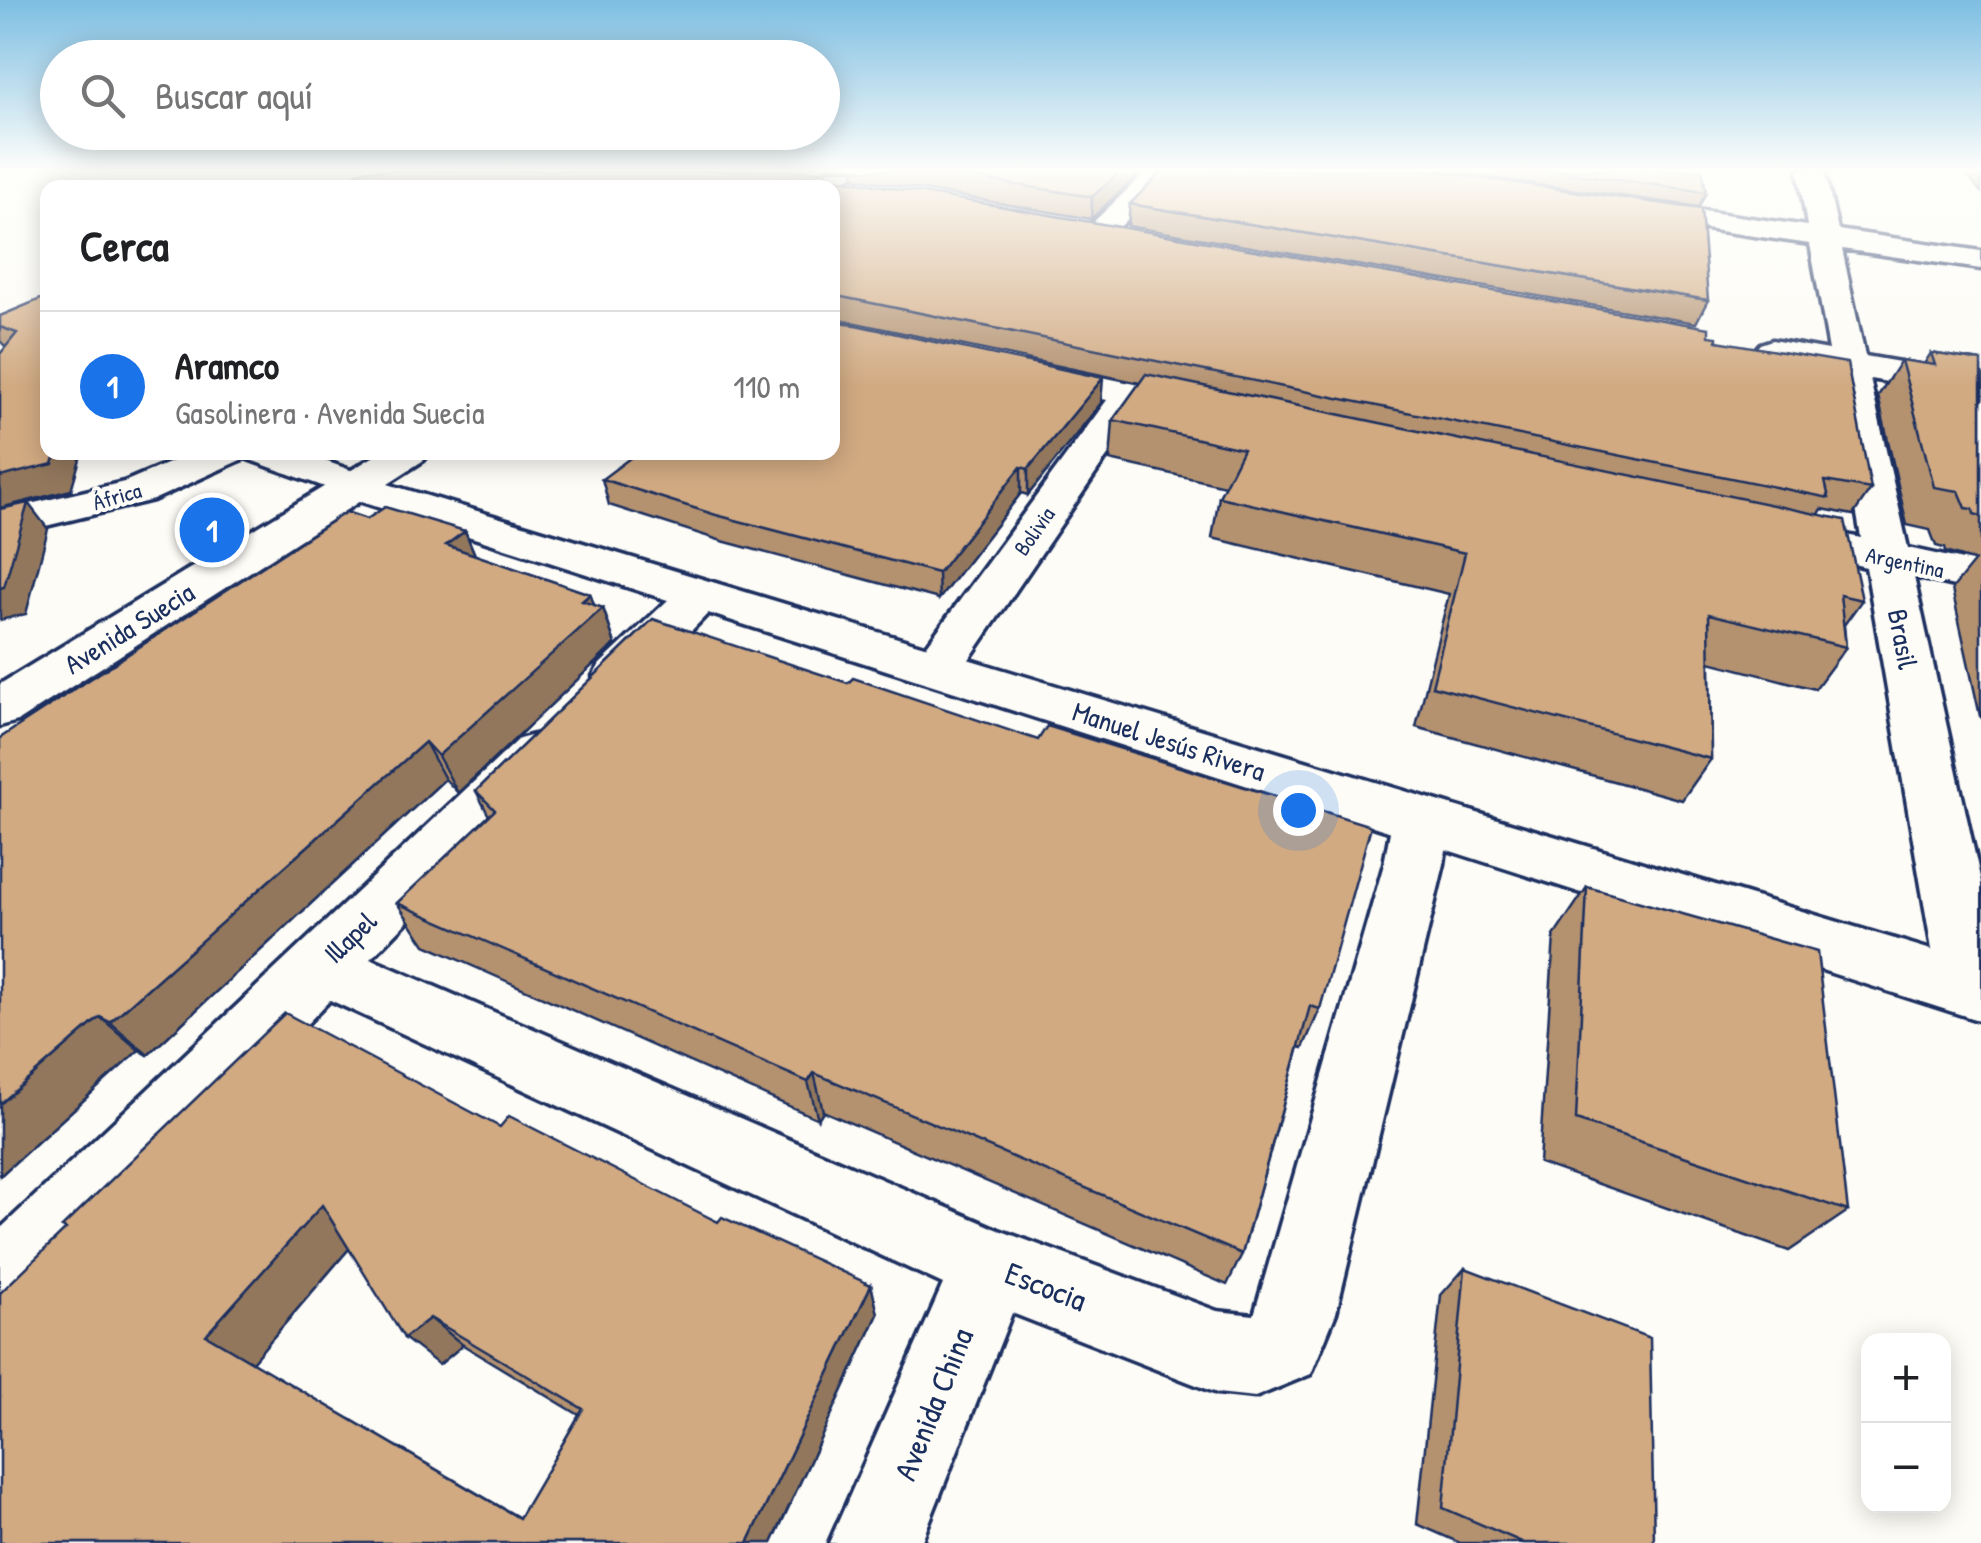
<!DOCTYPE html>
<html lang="es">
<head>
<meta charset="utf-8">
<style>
  :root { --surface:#fff; --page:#f2f2f2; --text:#202124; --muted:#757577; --line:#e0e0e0; --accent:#1a73e8 }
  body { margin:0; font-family:"Patrick Hand",sans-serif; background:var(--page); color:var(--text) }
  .controls { position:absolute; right:30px; bottom:30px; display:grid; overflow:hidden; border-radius:20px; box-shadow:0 5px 25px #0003 }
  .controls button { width:90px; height:90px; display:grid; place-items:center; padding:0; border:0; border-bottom:2px solid var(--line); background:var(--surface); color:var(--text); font:50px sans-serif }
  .you { position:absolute; left:1298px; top:810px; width:35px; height:35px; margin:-25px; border:8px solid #fff; border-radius:50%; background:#1a73e8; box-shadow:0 0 0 15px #1a73e833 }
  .badge { display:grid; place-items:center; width:65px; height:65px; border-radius:50%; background:var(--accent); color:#fff; font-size:32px; font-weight:700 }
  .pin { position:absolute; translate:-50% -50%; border:5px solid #fff; box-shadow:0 2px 10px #0006 }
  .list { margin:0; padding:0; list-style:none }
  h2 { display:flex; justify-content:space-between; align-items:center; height:130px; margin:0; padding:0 40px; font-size:42px }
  h2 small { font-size:32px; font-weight:400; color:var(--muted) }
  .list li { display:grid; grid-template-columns:65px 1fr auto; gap:30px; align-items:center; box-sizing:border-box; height:150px; padding:0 40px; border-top:2px solid var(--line) }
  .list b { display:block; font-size:38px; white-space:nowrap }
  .list p { margin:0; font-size:32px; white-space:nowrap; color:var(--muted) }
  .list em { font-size:32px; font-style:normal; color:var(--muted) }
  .icon { flex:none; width:55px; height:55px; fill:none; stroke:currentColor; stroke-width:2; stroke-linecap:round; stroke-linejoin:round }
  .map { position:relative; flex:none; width:1981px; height:1543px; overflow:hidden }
  .search { position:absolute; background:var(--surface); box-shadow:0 5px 25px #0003; left:40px; top:40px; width:800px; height:110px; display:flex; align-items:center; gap:25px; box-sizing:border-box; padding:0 35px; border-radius:55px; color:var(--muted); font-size:38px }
  .panel { position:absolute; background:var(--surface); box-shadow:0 5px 25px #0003; left:40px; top:180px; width:800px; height:280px; border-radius:20px }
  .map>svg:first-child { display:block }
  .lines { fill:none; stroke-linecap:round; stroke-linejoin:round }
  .minor-casing { stroke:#1b2f5e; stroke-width:7 }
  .tertiary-casing { stroke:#1b2f5e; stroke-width:7 }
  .secondary-casing { stroke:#1b2f5e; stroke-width:7 }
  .minor { fill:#fdfcf7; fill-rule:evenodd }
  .tertiary { fill:#fdfcf7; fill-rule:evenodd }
  .secondary { fill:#fdfcf7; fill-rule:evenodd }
  .wall { fill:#b49270; stroke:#1b2f5e; stroke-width:2.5; fill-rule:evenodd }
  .shaded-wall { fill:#92775b; stroke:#1b2f5e; stroke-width:2.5 }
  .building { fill:#d1aa82; stroke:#1b2f5e; stroke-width:2.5; fill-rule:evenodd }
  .labels { text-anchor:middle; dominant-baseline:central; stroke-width:8; stroke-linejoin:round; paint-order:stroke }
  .far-street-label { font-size:22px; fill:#1b2f5e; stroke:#fdfcf7 }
  .street-label { font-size:28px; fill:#1b2f5e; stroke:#fdfcf7 }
  .near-street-label { font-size:32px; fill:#1b2f5e; stroke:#fdfcf7 }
</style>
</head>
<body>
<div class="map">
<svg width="1981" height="1543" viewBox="0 0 1981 1543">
  <rect width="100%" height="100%" fill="#fdfcf7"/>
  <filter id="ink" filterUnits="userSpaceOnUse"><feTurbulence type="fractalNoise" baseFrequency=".01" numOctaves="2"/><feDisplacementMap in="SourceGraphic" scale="20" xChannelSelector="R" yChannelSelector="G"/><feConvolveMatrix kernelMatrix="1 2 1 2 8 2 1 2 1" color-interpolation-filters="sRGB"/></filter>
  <g filter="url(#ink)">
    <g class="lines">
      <defs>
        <g id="minor">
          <polygon points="1148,170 1176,170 1108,239 1088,239 1083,233 1088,227"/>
          <polygon points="1798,170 1824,170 1838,230 1981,251 1981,269 1842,249 1865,356 1981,376 1981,398 1870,379 1908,548 1981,564 1981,592 1914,577 1981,882 1981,1015 1972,1018 1949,1010 1939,990 1866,567 1764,543 1757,534 1764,525 1779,521 1861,538 1833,372 1760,358 1754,351 1760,344 1772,340 1829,350 1810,244 1628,218 1618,215 1614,209 1618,203 1628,200 1807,226"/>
          <polygon points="1031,362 1206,399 1219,402 1225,410 1219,418 1206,421 1141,407 955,680 937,685 919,680 912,668 919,656 1107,400 1018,381 1013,373 1018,365"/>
          <polygon points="194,452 300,452 373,478 379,487 373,496 358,499 245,458 153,500 0,537 0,511 124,482"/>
          <polygon points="701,580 717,584 724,594 717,604 636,688 618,693 600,688 593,676 600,664 685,584"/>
          <polygon points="538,734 557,739 565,753 557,767 371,959 999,1230 1217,1311 1254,1315 1384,864 1392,821 1401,806 1421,799 1441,806 1450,821 1444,864 1336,1313 1311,1374 1255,1397 1217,1393 1012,1313 921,1543 829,1543 943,1284 330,1000 28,1311 0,1323 0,1229 519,739"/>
        </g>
        <polygon id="tertiary" points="358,475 1981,965 1981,1021 343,496 337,487 343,478"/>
        <g id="secondary">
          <polygon points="828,170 859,170 832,191 832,188 806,188"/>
          <polygon points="381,452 430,452 424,460 18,721 0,726 0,684"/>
        </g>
      </defs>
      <use href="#minor" class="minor-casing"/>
      <use href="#tertiary" class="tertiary-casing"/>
      <use href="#secondary" class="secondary-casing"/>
      <use href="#minor" class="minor"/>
      <use href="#tertiary" class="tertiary"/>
      <use href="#secondary" class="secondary"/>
    </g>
    <g class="wall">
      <polygon points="854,170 1143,170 1091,219 854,178"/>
      <polygon points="1435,170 1702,170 1706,192 1699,207"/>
      <polygon points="1962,170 1981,170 1981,192"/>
      <polygon points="523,171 822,171 829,177 1709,336 1717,341 1871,489 1853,515 1822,509 1819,514 1862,600 1844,625 1846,647 1815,689 1710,662 1711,759 1682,800 1416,727 1449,594 1212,538 1219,497 1225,486 1110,460 1113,420 1140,383 832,318 832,188"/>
      <polygon points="1130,204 1708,300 1696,323 1128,226"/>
      <polygon points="48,296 71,490 6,347 0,341 0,316"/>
      <polygon points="1931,353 1981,361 1981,717 1980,716 1952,589 1975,561 1945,552 1944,548 1936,546 1930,530 1907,525 1878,396 1901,360 1924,364"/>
      <polygon points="1101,403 1028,495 1021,493 939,599 722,541 609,505 602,479"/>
      <polygon points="367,519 465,531 475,555 590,594 594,605 603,608 615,644 458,793 445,779 148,1055 139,1050 0,1176"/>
      <polygon points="653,619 1320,1009 1303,1048 1299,1047 1242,1254 1227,1285 823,1111 818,1119 425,945 397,903 489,816 476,791"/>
      <polygon points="1587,887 1848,1211 1789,1251 1539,1163 1554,936"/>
      <path d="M500,1127L718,1222L871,1285L878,1314L772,1543H0L66,1229ZM349,1249L439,1365L463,1345L579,1415L520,1518L252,1362Z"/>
      <polygon points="1465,1268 1654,1543 1460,1543 1417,1524 1441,1295"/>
    </g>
    <g class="shaded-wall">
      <polygon points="1122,170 1143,170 1091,219 1092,197"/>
      <polygon points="1103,378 1101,403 1028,495 1028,469"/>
      <polygon points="57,452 82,452 71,490 0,508 0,477"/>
      <polygon points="1021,467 1021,493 939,599 938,573"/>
      <polygon points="28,503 48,529 26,614 0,620 0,588"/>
      <polygon points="465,531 480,567 446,545"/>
      <polygon points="590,594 597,613 603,608 615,644 458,793 438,756"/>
      <polygon points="425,742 445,779 148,1055 110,1022"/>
      <polygon points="100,1017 139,1050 0,1176 0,1104"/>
      <polygon points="814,1073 823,1111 818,1119 808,1082"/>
      <polygon points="322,1205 359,1237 252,1362 206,1335"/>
      <polygon points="871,1285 878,1314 772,1543 748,1543"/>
      <polygon points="430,1318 463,1345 439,1365 404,1338"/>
    </g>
    <g class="building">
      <polygon points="365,170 826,171 829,177 1709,328 1709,336 1717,337 1717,341 1847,363 1871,489 1825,481 1829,498 832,295 832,188 324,188"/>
      <polygon points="926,170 1122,170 1092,197"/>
      <polygon points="1163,170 1424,170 1701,209 1708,300 1130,204"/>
      <polygon points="1546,170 1702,170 1706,192"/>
      <polygon points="48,296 48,452 57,452 53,464 0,477 0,354 17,333 0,327 0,316"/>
      <polygon points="832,320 1103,378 1028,469 1021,467 938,573 716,515 602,479 638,452 832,452"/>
      <polygon points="1931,353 1981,361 1981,516 1974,514 1973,509 1966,508 1959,491 1934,487 1901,360 1935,365"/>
      <polygon points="1146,374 1845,520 1862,600 1840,595 1846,647 1709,614 1711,759 1432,686 1465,553 1219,497 1243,449 1113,420"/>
      <polygon points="28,503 4,587 0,588 0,509"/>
      <polygon points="385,507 465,531 446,545 590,594 582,601 603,608 438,756 425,742 110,1022 100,1017 0,1104 0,738 346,512 367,519"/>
      <polygon points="653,619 848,683 853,678 1038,740 1047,726 1371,826 1320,1009 1310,1006 1242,1254 814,1073 808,1082 397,903 495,810 476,791"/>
      <polygon points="1587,887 1817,952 1848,1211 1576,1120"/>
      <path d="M285,1013L500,1127L509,1116L718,1222L722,1217L871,1285L748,1543H0V1293L66,1229L62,1227ZM322,1205L404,1338L430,1318L583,1409L519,1518L206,1335Z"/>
      <polygon points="1465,1268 1650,1338 1654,1543 1524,1543 1443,1508"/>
    </g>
  </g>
  <linearGradient id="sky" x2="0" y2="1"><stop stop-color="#7dbee2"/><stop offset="0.44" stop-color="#fefefb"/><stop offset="1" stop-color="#fefefb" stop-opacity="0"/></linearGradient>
  <rect width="1981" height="386" fill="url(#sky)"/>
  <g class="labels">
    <g class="far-street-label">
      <text transform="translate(117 496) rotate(-16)">África</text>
      <text transform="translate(1034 531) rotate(-55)">Bolivia</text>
      <text transform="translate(1905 562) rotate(12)">Argentina</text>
    </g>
    <g class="street-label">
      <text transform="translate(129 628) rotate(-32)">Avenida Suecia</text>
      <text transform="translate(1903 639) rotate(79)">Brasil</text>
      <text transform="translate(1169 741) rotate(18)">Manuel Jesús Rivera</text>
      <text transform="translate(350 937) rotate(-44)">Illapel</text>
    </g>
    <g class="near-street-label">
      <text transform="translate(1046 1286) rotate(21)">Escocia</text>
      <text transform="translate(933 1404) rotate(-68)">Avenida China</text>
    </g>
  </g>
</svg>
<div class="controls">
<button>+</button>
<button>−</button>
</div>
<div class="you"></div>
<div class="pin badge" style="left:212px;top:530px">1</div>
<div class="search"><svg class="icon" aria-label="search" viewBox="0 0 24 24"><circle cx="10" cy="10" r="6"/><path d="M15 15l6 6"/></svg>Buscar aquí</div>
<section class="panel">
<h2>Cerca<small></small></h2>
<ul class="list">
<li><span class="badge">1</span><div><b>Aramco</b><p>Gasolinera · Avenida Suecia</p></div><em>110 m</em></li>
</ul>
</section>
</div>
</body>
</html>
